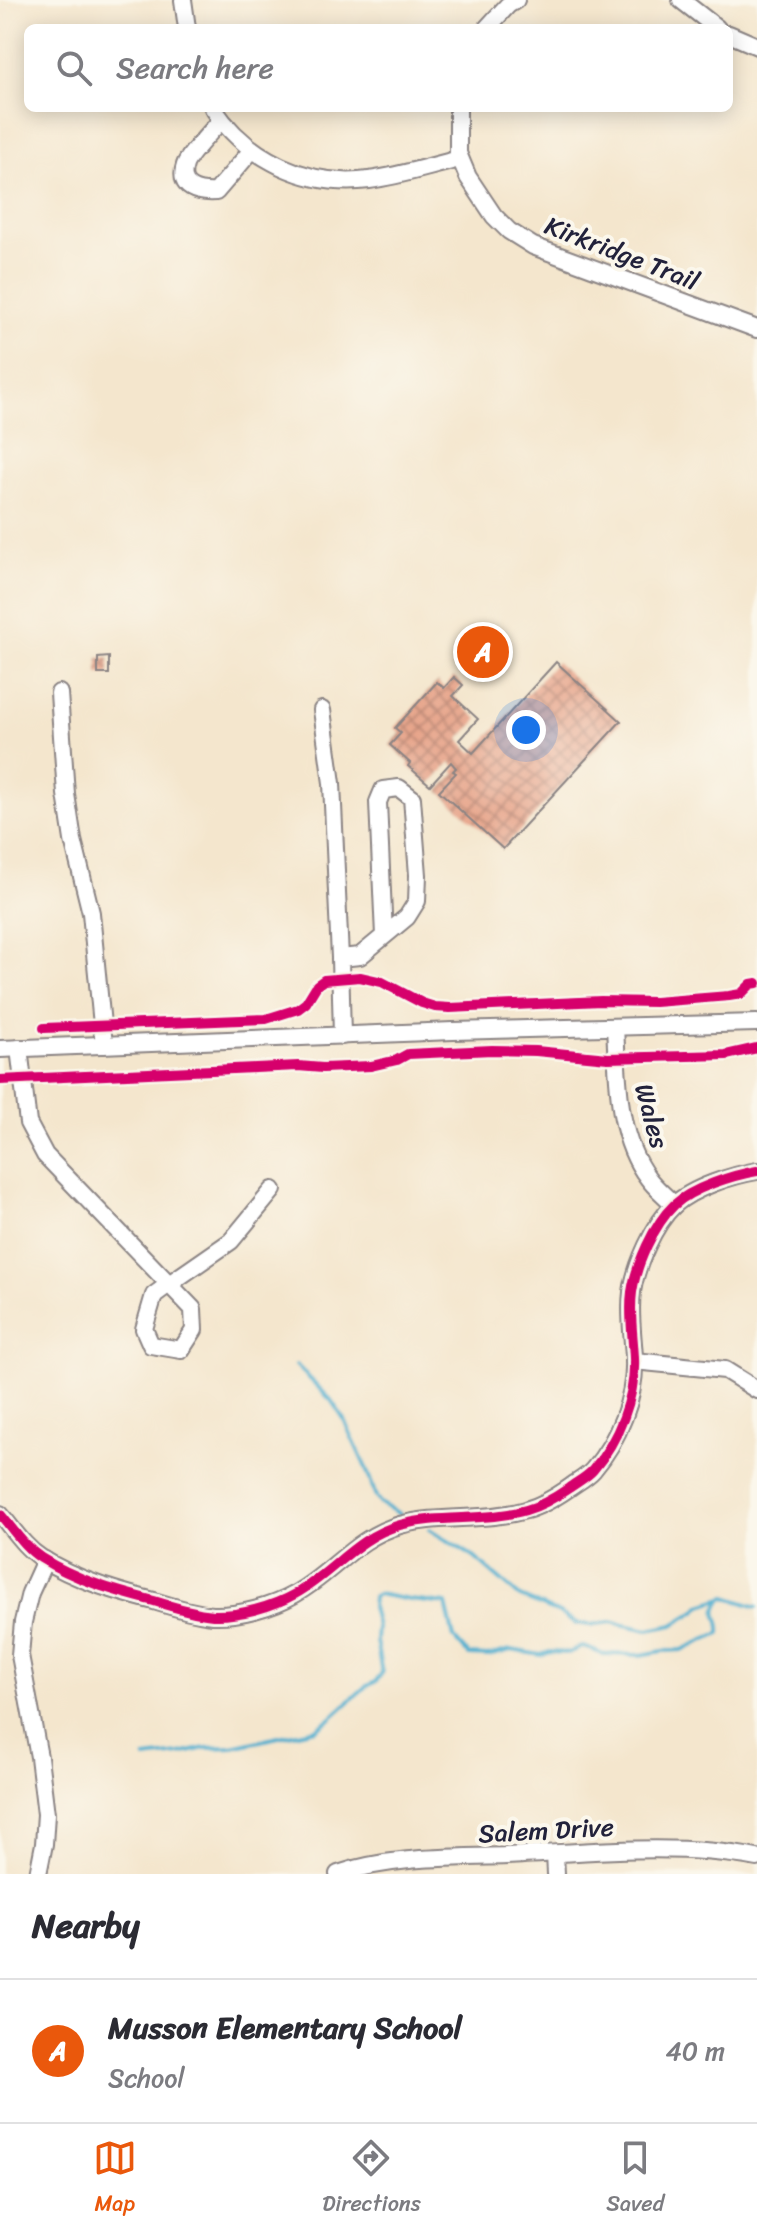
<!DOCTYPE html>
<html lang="en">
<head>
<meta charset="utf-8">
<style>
  :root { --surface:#fff; --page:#f2f2f3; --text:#2b2b33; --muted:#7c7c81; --line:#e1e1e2; --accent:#ea580c }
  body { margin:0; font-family:Sriracha,sans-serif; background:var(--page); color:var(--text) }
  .you { position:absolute; left:526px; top:730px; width:28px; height:28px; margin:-20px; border:6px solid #fff; border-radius:50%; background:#1a73e8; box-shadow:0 0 0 12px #1a73e833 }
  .badge { display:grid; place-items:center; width:52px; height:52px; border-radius:50%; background:var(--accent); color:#fff; font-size:26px; font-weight:700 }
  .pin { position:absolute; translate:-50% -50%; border:4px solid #fff; box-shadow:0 2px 8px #0006 }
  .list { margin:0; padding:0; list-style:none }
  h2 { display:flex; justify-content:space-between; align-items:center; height:104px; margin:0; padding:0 32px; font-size:34px }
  h2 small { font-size:26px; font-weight:400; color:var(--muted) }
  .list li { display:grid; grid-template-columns:52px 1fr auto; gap:24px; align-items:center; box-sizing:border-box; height:144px; padding:0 32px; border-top:2px solid var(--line) }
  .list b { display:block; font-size:30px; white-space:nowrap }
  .list p { margin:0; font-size:26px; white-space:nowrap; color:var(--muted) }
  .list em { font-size:26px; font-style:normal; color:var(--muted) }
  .icon { flex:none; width:44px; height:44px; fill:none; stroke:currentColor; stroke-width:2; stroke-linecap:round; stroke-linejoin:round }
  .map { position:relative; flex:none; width:757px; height:1874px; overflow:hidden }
  .search { position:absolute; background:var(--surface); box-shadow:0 4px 20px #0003; left:24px; right:24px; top:24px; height:88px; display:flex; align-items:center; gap:20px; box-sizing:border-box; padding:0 28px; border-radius:12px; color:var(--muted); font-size:30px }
  .sheet { height:248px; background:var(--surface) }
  nav { display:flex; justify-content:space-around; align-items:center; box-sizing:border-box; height:112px; border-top:2px solid var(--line); background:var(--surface); font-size:22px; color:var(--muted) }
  nav a { display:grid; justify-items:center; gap:4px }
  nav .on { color:var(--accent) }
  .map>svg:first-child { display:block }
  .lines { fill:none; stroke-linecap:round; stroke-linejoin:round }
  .stream { stroke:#50afcf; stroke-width:4 }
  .building { fill:url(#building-cross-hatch) }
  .minor-casing { stroke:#8b8484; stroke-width:20 }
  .minor { stroke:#fff; stroke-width:16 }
  .cycleway-casing { stroke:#fbf7ec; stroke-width:15 }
  .cycleway { stroke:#d6006c; stroke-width:10 }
  .labels { text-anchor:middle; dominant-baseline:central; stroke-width:8; stroke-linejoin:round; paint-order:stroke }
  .street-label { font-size:26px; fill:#22223b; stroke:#fbf7ec }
</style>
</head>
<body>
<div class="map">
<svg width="757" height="1874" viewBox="0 0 757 1874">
  <defs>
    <pattern id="building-cross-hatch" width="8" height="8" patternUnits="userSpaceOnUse" patternTransform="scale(2)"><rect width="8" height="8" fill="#e7a58b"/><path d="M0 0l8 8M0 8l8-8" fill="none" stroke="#bb8673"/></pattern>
  </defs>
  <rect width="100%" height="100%" fill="#fbf7ec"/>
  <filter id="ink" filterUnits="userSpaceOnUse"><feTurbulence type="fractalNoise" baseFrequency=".0125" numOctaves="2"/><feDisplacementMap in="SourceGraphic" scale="16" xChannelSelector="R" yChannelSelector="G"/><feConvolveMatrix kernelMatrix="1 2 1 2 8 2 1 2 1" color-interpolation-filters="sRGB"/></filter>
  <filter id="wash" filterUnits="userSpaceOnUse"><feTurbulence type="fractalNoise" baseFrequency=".006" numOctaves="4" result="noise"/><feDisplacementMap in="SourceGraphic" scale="32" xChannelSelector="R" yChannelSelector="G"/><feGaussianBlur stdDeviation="1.8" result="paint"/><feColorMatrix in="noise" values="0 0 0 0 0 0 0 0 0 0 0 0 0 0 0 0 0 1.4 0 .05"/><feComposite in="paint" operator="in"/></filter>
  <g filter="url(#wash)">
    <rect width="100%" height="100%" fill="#f4e6cd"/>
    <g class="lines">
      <g class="stream">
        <polyline points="296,1365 331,1400 343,1418 366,1468 376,1497 380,1503 400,1514"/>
        <polyline points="429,1529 474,1557 520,1597 559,1613 576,1623 590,1625 611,1622 648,1630 673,1625 696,1611 701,1605 726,1597 757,1607"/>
        <path d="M145,1758L180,1754L205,1748L232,1747L316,1729L330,1719L365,1687L375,1682L382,1673L376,1641L377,1627L372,1607L373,1597L377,1594L410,1600L446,1604L454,1638L469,1655L488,1656L511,1650L541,1655L550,1652L569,1653L582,1646L602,1654L640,1655L663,1651L682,1650L720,1633C722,1618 710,1615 721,1600"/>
      </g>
    </g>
    <g id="blocks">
      <g class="building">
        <polygon points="109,657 109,674 98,674 98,658"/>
        <polygon points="556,662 621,721 503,849 439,791 456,773 453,771 456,768 451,762 430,785 408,766 410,763 390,745 401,733 395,728 437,682 444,688 454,677 463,685 453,696 478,719 459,740 473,753"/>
      </g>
    </g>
  </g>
  <g filter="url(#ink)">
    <use href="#blocks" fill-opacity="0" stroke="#8b8484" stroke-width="2"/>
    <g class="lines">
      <defs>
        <g id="minor">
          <polyline points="183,0 187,28"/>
          <polyline points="681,0 717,28"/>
          <polyline points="487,28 508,5 516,0"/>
          <polyline points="729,34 757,46"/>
          <path d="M213,108C247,159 308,188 369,180C400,176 430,166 460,159"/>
          <polyline points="458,108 458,153 468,177 494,216 509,231 533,246 757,329"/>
          <path d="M221,120C213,130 188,155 185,165C177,189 199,193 216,192L252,150"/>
          <polyline points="59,693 66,794 73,840 91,913 104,1045"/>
          <polyline points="322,710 332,783 340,958"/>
          <path d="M615,1027C618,1077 616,1136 648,1178C655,1188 666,1196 674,1205"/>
          <polyline points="342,1036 340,958 360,956 407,917 417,901 418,875 412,798 399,788 383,790 378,802 384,936"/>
          <polyline points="19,1048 28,1123 45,1155 169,1284 231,1241 273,1190"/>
          <polyline points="0,1049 453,1031 757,1023"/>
          <polygon points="169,1284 193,1309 194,1330 181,1350 151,1345 144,1329 154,1295"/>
          <polyline points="634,1361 725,1370 757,1390"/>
          <path d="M0,1514C13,1529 24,1547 41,1558C76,1580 115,1591 154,1601C173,1607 193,1613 213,1615C239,1616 272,1607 295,1594C333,1573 356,1537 400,1525C441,1514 485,1522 526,1510C541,1506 556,1497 569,1488C577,1482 587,1477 593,1470C618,1441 636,1397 634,1358C633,1336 629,1314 632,1292C636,1265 654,1224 674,1205C692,1188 733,1175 757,1171"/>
          <polyline points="555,1854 556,1874"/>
          <polyline points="38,1874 44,1844 46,1814 39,1757 20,1655 23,1622 30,1593 45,1560"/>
          <path d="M338,1874C391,1856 451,1858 507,1856C590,1852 675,1842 757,1858"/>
        </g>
      </defs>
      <use href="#minor" class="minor-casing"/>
      <use href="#minor" class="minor"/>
      <defs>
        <g id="cycleway">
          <polyline points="44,1028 266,1019 298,1009 306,1003 317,985 324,980 360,977 382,982 422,1003 435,1007 450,1008 601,1001 655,1002 729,996 741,994 751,984 757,983"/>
          <polyline points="0,1080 298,1066 323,1068 371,1066 397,1060 408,1054 492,1050 536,1051 608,1058 726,1055 757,1048"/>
          <path d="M0,1514C13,1529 24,1547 41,1558C76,1580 115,1591 154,1601C173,1607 193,1613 213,1615C239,1616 272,1607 295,1594C333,1573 356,1537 400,1525C441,1514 485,1522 526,1510C541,1506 556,1497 569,1488C577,1482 587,1477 593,1470C618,1441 636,1397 634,1358C633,1336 629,1314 632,1292C636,1265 654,1224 674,1205C692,1188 733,1175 757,1171"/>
        </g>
      </defs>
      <use href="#cycleway" class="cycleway-casing"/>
      <use href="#cycleway" class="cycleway"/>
    </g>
  </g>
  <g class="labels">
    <g class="street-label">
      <text transform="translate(622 253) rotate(21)">Kirkridge Trail</text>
      <text transform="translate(652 1116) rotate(75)">Wales</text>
      <text transform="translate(546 1830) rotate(-3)">Salem Drive</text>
    </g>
  </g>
</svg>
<div class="you"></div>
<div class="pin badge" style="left:483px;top:652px">A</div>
<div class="search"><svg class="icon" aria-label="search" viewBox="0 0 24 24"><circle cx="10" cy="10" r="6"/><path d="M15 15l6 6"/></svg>Search here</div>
</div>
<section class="sheet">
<h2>Nearby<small></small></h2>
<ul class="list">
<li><span class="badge">A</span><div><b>Musson Elementary School</b><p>School</p></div><em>40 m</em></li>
</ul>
</section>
<nav>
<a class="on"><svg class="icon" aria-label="map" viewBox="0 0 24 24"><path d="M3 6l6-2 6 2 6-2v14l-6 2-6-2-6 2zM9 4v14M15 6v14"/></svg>Map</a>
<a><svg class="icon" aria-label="directions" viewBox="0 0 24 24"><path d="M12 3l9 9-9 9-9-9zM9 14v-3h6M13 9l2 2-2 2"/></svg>Directions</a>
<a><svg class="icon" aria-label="saved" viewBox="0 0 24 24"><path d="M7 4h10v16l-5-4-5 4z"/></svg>Saved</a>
</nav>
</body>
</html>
